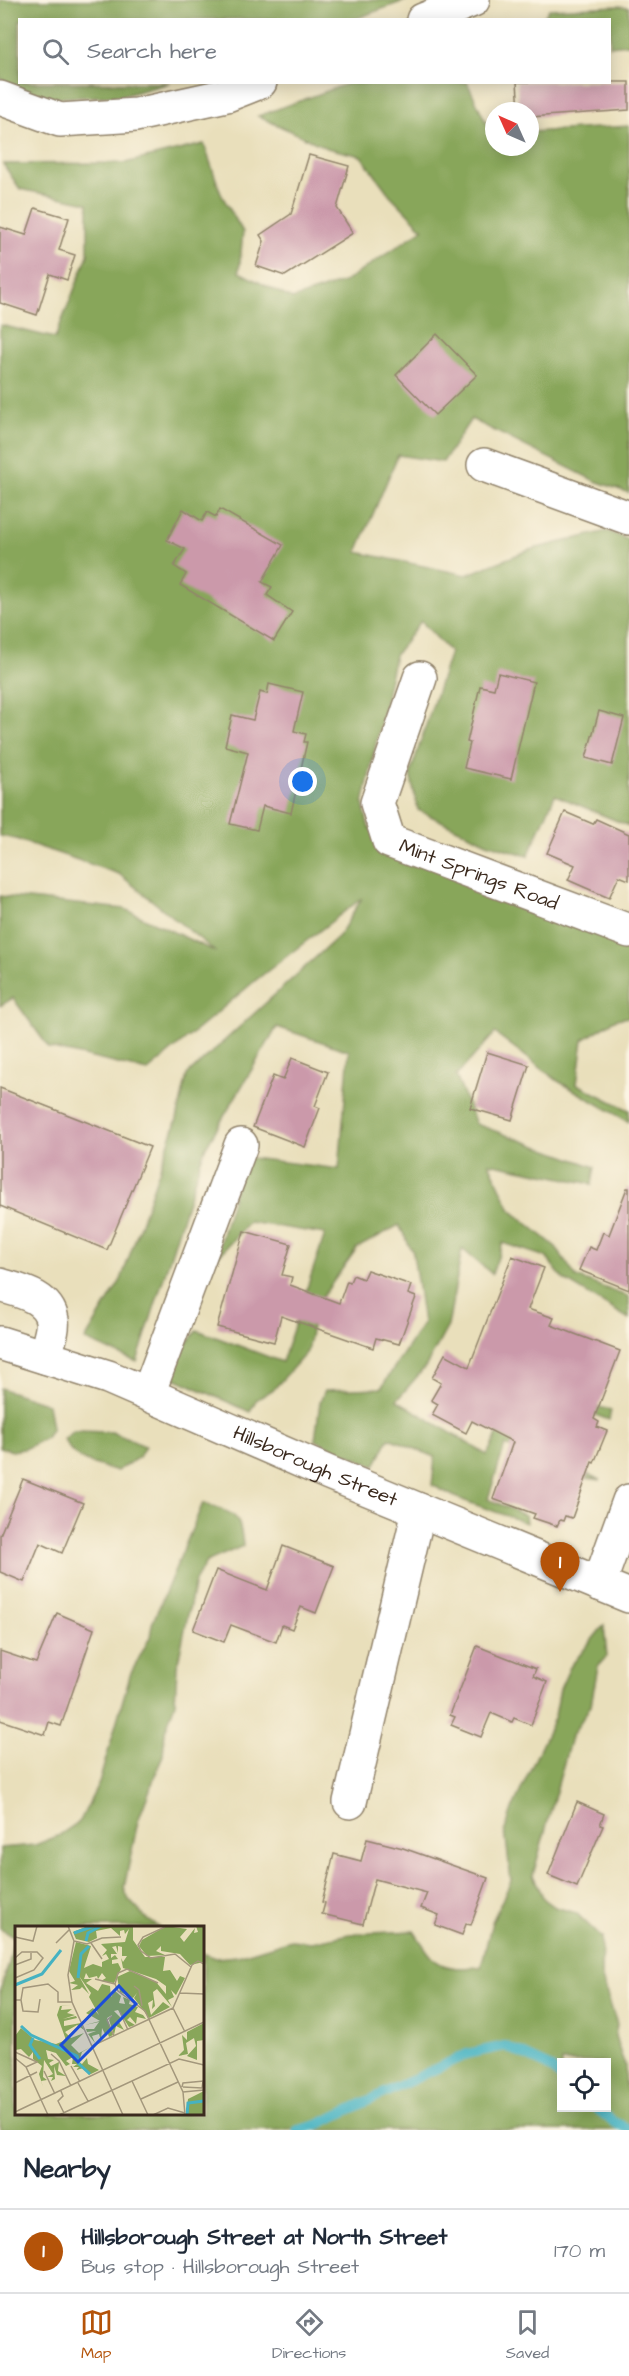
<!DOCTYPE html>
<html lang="en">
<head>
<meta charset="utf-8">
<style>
  :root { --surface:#fff; --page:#f2f2f3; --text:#1f2937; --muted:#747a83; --line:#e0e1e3; --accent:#b45309 }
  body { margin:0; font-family:"Architects Daughter",sans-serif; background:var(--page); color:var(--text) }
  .controls { position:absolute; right:18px; bottom:18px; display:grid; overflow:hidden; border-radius:0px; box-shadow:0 3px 15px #0003 }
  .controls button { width:54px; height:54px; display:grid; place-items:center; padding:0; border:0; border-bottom:2px solid var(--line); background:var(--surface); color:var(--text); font:30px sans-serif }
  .compass { position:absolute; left:485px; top:102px; width:54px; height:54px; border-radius:50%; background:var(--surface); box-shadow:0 3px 15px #0003; rotate:315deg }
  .you { position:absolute; left:303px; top:782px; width:21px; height:21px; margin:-15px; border:4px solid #fff; border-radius:50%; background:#1a73e8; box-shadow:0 0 0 9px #1a73e833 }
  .badge { display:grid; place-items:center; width:39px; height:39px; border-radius:50%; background:var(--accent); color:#fff; font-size:20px; font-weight:700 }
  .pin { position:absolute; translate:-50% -50px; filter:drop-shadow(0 2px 3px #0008) }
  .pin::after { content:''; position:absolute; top:32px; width:21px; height:18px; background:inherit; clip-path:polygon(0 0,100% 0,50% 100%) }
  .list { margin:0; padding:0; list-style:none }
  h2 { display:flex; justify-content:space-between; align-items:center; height:78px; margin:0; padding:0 24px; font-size:26px }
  h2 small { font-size:20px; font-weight:400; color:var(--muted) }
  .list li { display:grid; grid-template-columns:39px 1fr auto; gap:18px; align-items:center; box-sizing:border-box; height:84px; padding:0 24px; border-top:2px solid var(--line) }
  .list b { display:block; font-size:22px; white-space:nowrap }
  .list p { margin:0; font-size:20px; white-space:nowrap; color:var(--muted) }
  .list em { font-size:20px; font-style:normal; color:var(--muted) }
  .icon { flex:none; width:33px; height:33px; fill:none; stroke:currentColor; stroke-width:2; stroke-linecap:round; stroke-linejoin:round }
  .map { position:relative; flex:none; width:629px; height:2130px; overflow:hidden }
  .search { position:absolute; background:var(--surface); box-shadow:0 3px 15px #0003; left:18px; right:18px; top:18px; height:66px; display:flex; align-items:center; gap:15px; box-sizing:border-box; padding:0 21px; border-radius:0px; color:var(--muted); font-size:22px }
  .sheet { height:162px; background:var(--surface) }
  nav { display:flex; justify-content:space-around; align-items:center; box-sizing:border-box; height:84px; border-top:2px solid var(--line); background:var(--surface); font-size:16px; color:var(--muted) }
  nav a { display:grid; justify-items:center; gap:3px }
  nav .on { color:var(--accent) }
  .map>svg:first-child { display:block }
  .forest { fill:#88a65a; stroke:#62683c; stroke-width:1.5; fill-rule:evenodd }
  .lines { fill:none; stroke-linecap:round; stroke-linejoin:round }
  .stream { stroke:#45b2c2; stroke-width:10 }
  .building { fill:#cb99aa }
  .minor-casing { stroke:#92846c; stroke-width:36 }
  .minor { stroke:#fff; stroke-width:33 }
  .labels { text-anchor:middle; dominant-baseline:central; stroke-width:5; stroke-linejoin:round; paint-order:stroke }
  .street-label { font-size:20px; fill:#3b2a1e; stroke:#fcf5e5 }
  .inset-river { fill:none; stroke:#45b2c2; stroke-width:3 }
  .inset-road { fill:none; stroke:#a3977c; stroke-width:1.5 }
  .view { fill:#1d4ed8; fill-opacity:0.15; stroke:#1d4ed8; stroke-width:3 }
  .inset-edge { fill:none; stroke:#3b2a1e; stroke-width:3 }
</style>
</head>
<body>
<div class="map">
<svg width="629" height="2130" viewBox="0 0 629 2130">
  <rect width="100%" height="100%" fill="#fcf5e5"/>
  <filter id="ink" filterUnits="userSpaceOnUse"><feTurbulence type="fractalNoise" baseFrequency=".0167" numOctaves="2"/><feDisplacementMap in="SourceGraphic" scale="12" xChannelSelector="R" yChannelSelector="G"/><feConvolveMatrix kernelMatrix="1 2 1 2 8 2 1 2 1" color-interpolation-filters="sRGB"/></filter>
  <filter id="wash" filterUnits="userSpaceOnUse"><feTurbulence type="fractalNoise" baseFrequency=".008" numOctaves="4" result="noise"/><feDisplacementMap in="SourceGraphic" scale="24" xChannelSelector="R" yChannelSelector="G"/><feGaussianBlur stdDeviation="1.35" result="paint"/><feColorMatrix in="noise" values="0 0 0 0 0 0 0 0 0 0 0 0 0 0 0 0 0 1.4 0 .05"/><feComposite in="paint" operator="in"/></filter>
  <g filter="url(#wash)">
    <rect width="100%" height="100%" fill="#e9dfbb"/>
    <g class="forest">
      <polygon points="0,0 407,0 355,19 20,20 20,82 170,83 121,96 33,98 0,78"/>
      <polygon points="619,6 629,7 629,44 610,46 610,20 543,19 549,9"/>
      <polygon points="467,82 492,135 494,135 494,147 530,147 530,132 629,126 629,493 595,481 471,419 443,462 398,455 357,552 466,575 529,550 607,531 629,540 629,826 555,795 528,856 487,843 418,810 410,774 450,652 421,621 395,655 363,804 369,828 629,945 629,1017 616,1019 583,1040 577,1084 629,1110 629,1122 558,1081 495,1033 456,1076 476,1124 595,1167 592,1184 489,1163 511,1210 556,1247 576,1277 629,1297 629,1319 563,1279 546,1257 503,1243 492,1274 462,1249 448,1326 426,1366 397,1400 487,1455 521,1387 611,1410 609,1420 534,1392 521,1445 601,1480 586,1478 505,1445 488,1499 525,1515 526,1523 457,1498 432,1485 435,1457 389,1438 375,1466 315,1440 320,1402 325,1390 381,1388 423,1323 413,1253 399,1225 357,1248 316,1306 307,1352 274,1389 256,1400 250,1412 172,1377 173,1362 197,1330 282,1362 325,1234 249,1222 215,1260 244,1157 339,1169 349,1051 277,1027 204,1150 137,1362 85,1340 121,1280 177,1119 187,1075 339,936 362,898 256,980 148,1071 49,1048 13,998 0,1006 0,896 125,909 216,952 119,874 16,839 0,836 0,325 55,338 88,255 88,203 20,189 3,164 125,163 204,144 221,194 243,232 239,272 292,299 346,281 423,229 389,194 361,156 327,148 258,116 349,83"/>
      <polygon points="0,1388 48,1404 52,1428 46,1438 24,1449 12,1451 0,1447"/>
      <path d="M74,1431L112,1432L145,1446L139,1457L117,1471C95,1464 73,1462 64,1439Z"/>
      <path d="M203,1503C234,1515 240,1510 243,1546L206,1562L195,1581L177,1667L175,1703L165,1731L163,1755L138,1821L124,1888L129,1900L148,1920L159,1927L16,1928V2114H202L203,1953L216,1958L238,1956L291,1940L312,1942L350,1934L414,1931C437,1966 437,1970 481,1967L492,1922L511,1881L505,1830L513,1807L555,1716L560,1689L570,1667L604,1625L607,1656L598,1666L591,1705L571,1737L533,1875L544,1899L555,1907L576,1913L602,1938L601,1976L617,2024L615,2037L625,2066L626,2089L629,2093V2130H0V1990L9,1964L14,1936L0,1929V1848L35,1845L58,1836L80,1821L99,1783L130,1675L150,1637L152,1624ZM606,2062V2108H562V2062Z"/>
    </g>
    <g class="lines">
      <g class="stream">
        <polyline points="596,2108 614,2122 629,2129"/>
        <polyline points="298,2130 317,2125 467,2054 505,2046 546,2065 562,2078"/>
      </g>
    </g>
    <g id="blocks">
      <g class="building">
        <polygon points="517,82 629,82 629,110 530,117 530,111 519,111"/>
        <polygon points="309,155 349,166 337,208 353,233 285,276 256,266 264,241 260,235 291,214"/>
        <polygon points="35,208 69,218 59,250 75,255 67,280 50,274 37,315 0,303 0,227 26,235"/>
        <polygon points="437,334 477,375 435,415 396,375"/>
        <polygon points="183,509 202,521 207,512 216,517 220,509 283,545 262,582 272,587 267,595 292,612 274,641 180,585 186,574 174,566 185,549 167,540"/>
        <polygon points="498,673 534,682 511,779 464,768 470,743 467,742 480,686 494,689"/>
        <polygon points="269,684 303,692 294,731 306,734 304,742 307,742 291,813 263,806 257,830 230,824 248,752 225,746 232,715 253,720 260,692 267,694"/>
        <polygon points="599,711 624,718 612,765 586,758"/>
        <polygon points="565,812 593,824 596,819 629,834 629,880 619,876 609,898 568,880 575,865 547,853"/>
        <polygon points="487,1052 529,1065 512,1120 470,1108"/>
        <polygon points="292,1058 328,1072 315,1106 320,1108 305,1147 253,1127 273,1076 283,1080"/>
        <polygon points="0,1088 150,1147 107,1250 0,1206"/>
        <polygon points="627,1188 629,1188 629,1290 579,1270 589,1247 596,1250 603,1232 609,1235"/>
        <polygon points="244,1231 291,1244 282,1275 292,1277 290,1285 339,1303 347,1281 350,1282 353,1275 363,1279 367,1270 411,1285 408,1294 416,1297 399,1344 376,1338 373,1348 281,1316 274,1342 217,1327"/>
        <polygon points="512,1256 544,1268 528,1309 554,1318 551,1325 620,1351 594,1419 599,1422 597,1427 607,1431 594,1463 592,1462 572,1518 565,1516 563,1521 560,1520 557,1526 533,1518 535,1514 493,1499 513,1442 472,1421 466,1433 432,1415 438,1404 431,1400 441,1383 432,1378 445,1354 469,1367"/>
        <polygon points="23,1479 83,1503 62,1553 40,1543 24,1582 0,1572 0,1535"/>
        <polygon points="283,1546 334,1566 316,1613 301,1607 292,1629 282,1625 276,1642 231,1625 224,1642 193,1630 216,1570 267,1590"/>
        <polygon points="57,1613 94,1629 61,1726 49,1722 45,1735 0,1720 0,1651 36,1663"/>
        <polygon points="477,1646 536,1669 533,1676 547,1682 531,1725 514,1718 512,1722 491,1713 481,1737 451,1725 455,1717 450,1715"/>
        <polygon points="577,1802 604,1814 600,1825 603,1826 577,1887 548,1875"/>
        <polygon points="367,1839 403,1848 488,1878 471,1925 466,1924 462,1935 435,1925 439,1915 421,1908 427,1893 375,1879 363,1924 322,1914 325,1903 322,1902 334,1854 361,1861"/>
      </g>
    </g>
  </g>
  <g filter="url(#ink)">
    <use href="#blocks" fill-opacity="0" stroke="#92846c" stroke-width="1.5"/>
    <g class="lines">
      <defs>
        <g id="minor">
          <polyline points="423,20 473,0"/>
          <polyline points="0,98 60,120 136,115 227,95 260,82"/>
          <polyline points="484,465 629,518"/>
          <path id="s1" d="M420,678L377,803L389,841L629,931"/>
          <path d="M0,1285C19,1291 48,1296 52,1320C54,1330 47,1346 45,1357"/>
          <path id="s2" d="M0,1343L108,1377L329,1473L629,1596"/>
          <polyline points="148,1394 241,1145"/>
          <polyline points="599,1584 629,1501"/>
          <polyline points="350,1802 419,1510"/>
        </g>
      </defs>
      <use href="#minor" class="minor-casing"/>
      <use href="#minor" class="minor"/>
    </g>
  </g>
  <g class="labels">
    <g class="street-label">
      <text stroke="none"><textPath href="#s1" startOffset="268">Mint Springs Road</textPath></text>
      <text stroke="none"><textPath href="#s2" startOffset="339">Hillsborough Street</textPath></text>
    </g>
  </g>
  <g transform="translate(15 1926)">
    <rect width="189" height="189" fill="#e9dfbb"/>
    <path d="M73,0H118V14L130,31H150L148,45L155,44L162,55L165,50L170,52L161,69L156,64L159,71L153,74L157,81L142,63L138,66L140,80L137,83L138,74L133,77L136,89L148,76L155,81L134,92L119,72L122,67L118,72L105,66L102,51L115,45L141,56L151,68V60L141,53L108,42L106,32L108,36L112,30H107V21L103,20V27L101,20L97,21L102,28H96V32L100,29L103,33L97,34V38L103,37L106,43L99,57L86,55L91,52L87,47L83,53L82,50L74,52L71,47L69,53H77L71,57L83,65L87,58L95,60L96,71L100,65L106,70L104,77L110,78L108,71L115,74L114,78L123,81L120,86L128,89L131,93L122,91L121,98L115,91L112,94L120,99L114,101L103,84L99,85L106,92L104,96L109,104L101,100L99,109L94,94L97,89L92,92L98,109L94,111L92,105L91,110L87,102L86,115L84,108L77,110L80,117L73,108L81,105L72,106L71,103H79L84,96L70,99L85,95L71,87L78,82L84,89L74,71L76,67L64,50L74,68L67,61L65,63L56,64L63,59L54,57L60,55L54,45L61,16L76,20L69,42L78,38L87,41V36L94,33L91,28L87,30L92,24L86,18L110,16L114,3L110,8L109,4L105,5V10L96,2L81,5L82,12L74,16L61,13L58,6ZM151,0L172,3L165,11L169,16L180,2L179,7L183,6L181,0H189V36L175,39L165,28L146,25V20L141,25L150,29L132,30L124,20L127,14ZM56,79L47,80L46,84L57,83L52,87L60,89L48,93L61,90L62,92L49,95V100L66,97L69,104L62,99L50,106L56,112L69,107L56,119L64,127L76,121L67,126L64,136L67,138L72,132L73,138L84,144L74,149L69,142L61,144L64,141H58L62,138H57L58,131L51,135L55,138L51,140L41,127L31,124L33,133L39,134L34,137L36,140L44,136L43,145L51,150L42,149L39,140L40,153L36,155L38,151H32L38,148L29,134L28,151L32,154L26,155L28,161L24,148L27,140L18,133V126L14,131L6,123L0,124V110L6,102L20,114L41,118L51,114L42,89L45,80ZM189,97V114L182,115V134L172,130L181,120L179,112L171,117L173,128L163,130L169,124L167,109L172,114V106ZM189,165V189H171L173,173Z" fill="#88a65a"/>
    <path class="inset-river" d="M59,7L79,0M71,15L73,7L86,0M63,52L66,28L74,20M0,59L27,48L46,24M6,100L16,109L62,130L64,138L75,148M18,112L15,119L25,133M172,189L173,177L189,175"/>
    <path class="inset-road" d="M53,0L59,15L53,49L57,76L108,189M150,1L128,11L123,19L126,25L136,32L160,28L176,41M0,11L18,15L22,0M59,15L72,18L87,12L106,11M41,17L55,3M76,17L87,33M0,32L7,26H22L28,32L19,44L0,52M0,39L16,33V27M80,53L100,58M143,57L112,43L103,47L100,58L103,65L130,85L168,166L170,189M119,60L124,64L127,80M165,67L189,68M0,74H6L8,85L23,86L25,73M6,74L8,62L33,58L43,66V76H57M158,82L177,39L183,35L189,38M158,82L170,106M105,86L113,104M97,90L92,94L99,110M77,120L158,82M0,126L22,136L11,141M36,128L44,135L56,160M0,132L11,141L33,189M56,140L65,156M29,145L40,168M117,155L133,189M0,157L22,146M63,157L73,175M167,161L168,157L189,155M168,161L187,162L188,155M46,165L48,170L43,175L49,187M168,166L189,164M126,173L163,156M0,186L189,96M44,189L164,133L189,139M138,189L153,182L170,187"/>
    <path class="view" d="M104,60L121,78L63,136L46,119Z"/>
    <rect width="189" height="189" class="inset-edge"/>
  </g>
</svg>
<div class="controls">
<button><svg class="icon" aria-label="locate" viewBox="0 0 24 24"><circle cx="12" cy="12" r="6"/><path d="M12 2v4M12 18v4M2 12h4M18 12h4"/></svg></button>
</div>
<svg class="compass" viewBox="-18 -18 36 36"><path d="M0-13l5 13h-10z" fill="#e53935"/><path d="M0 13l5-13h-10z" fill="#747a83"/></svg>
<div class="you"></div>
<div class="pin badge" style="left:560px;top:1592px">1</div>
<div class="search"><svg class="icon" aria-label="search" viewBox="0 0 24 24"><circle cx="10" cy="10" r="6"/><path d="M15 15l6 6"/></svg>Search here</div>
</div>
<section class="sheet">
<h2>Nearby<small></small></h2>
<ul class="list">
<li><span class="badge">1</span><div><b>Hillsborough Street at North Street</b><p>Bus stop · Hillsborough Street</p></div><em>170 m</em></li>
</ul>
</section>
<nav>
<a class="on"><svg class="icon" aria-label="map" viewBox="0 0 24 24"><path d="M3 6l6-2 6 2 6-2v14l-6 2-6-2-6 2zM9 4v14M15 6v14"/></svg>Map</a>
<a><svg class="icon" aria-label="directions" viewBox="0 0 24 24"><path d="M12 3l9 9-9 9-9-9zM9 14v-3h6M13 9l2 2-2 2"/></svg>Directions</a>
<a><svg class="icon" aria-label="saved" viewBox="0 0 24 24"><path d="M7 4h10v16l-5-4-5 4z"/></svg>Saved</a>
</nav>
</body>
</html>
